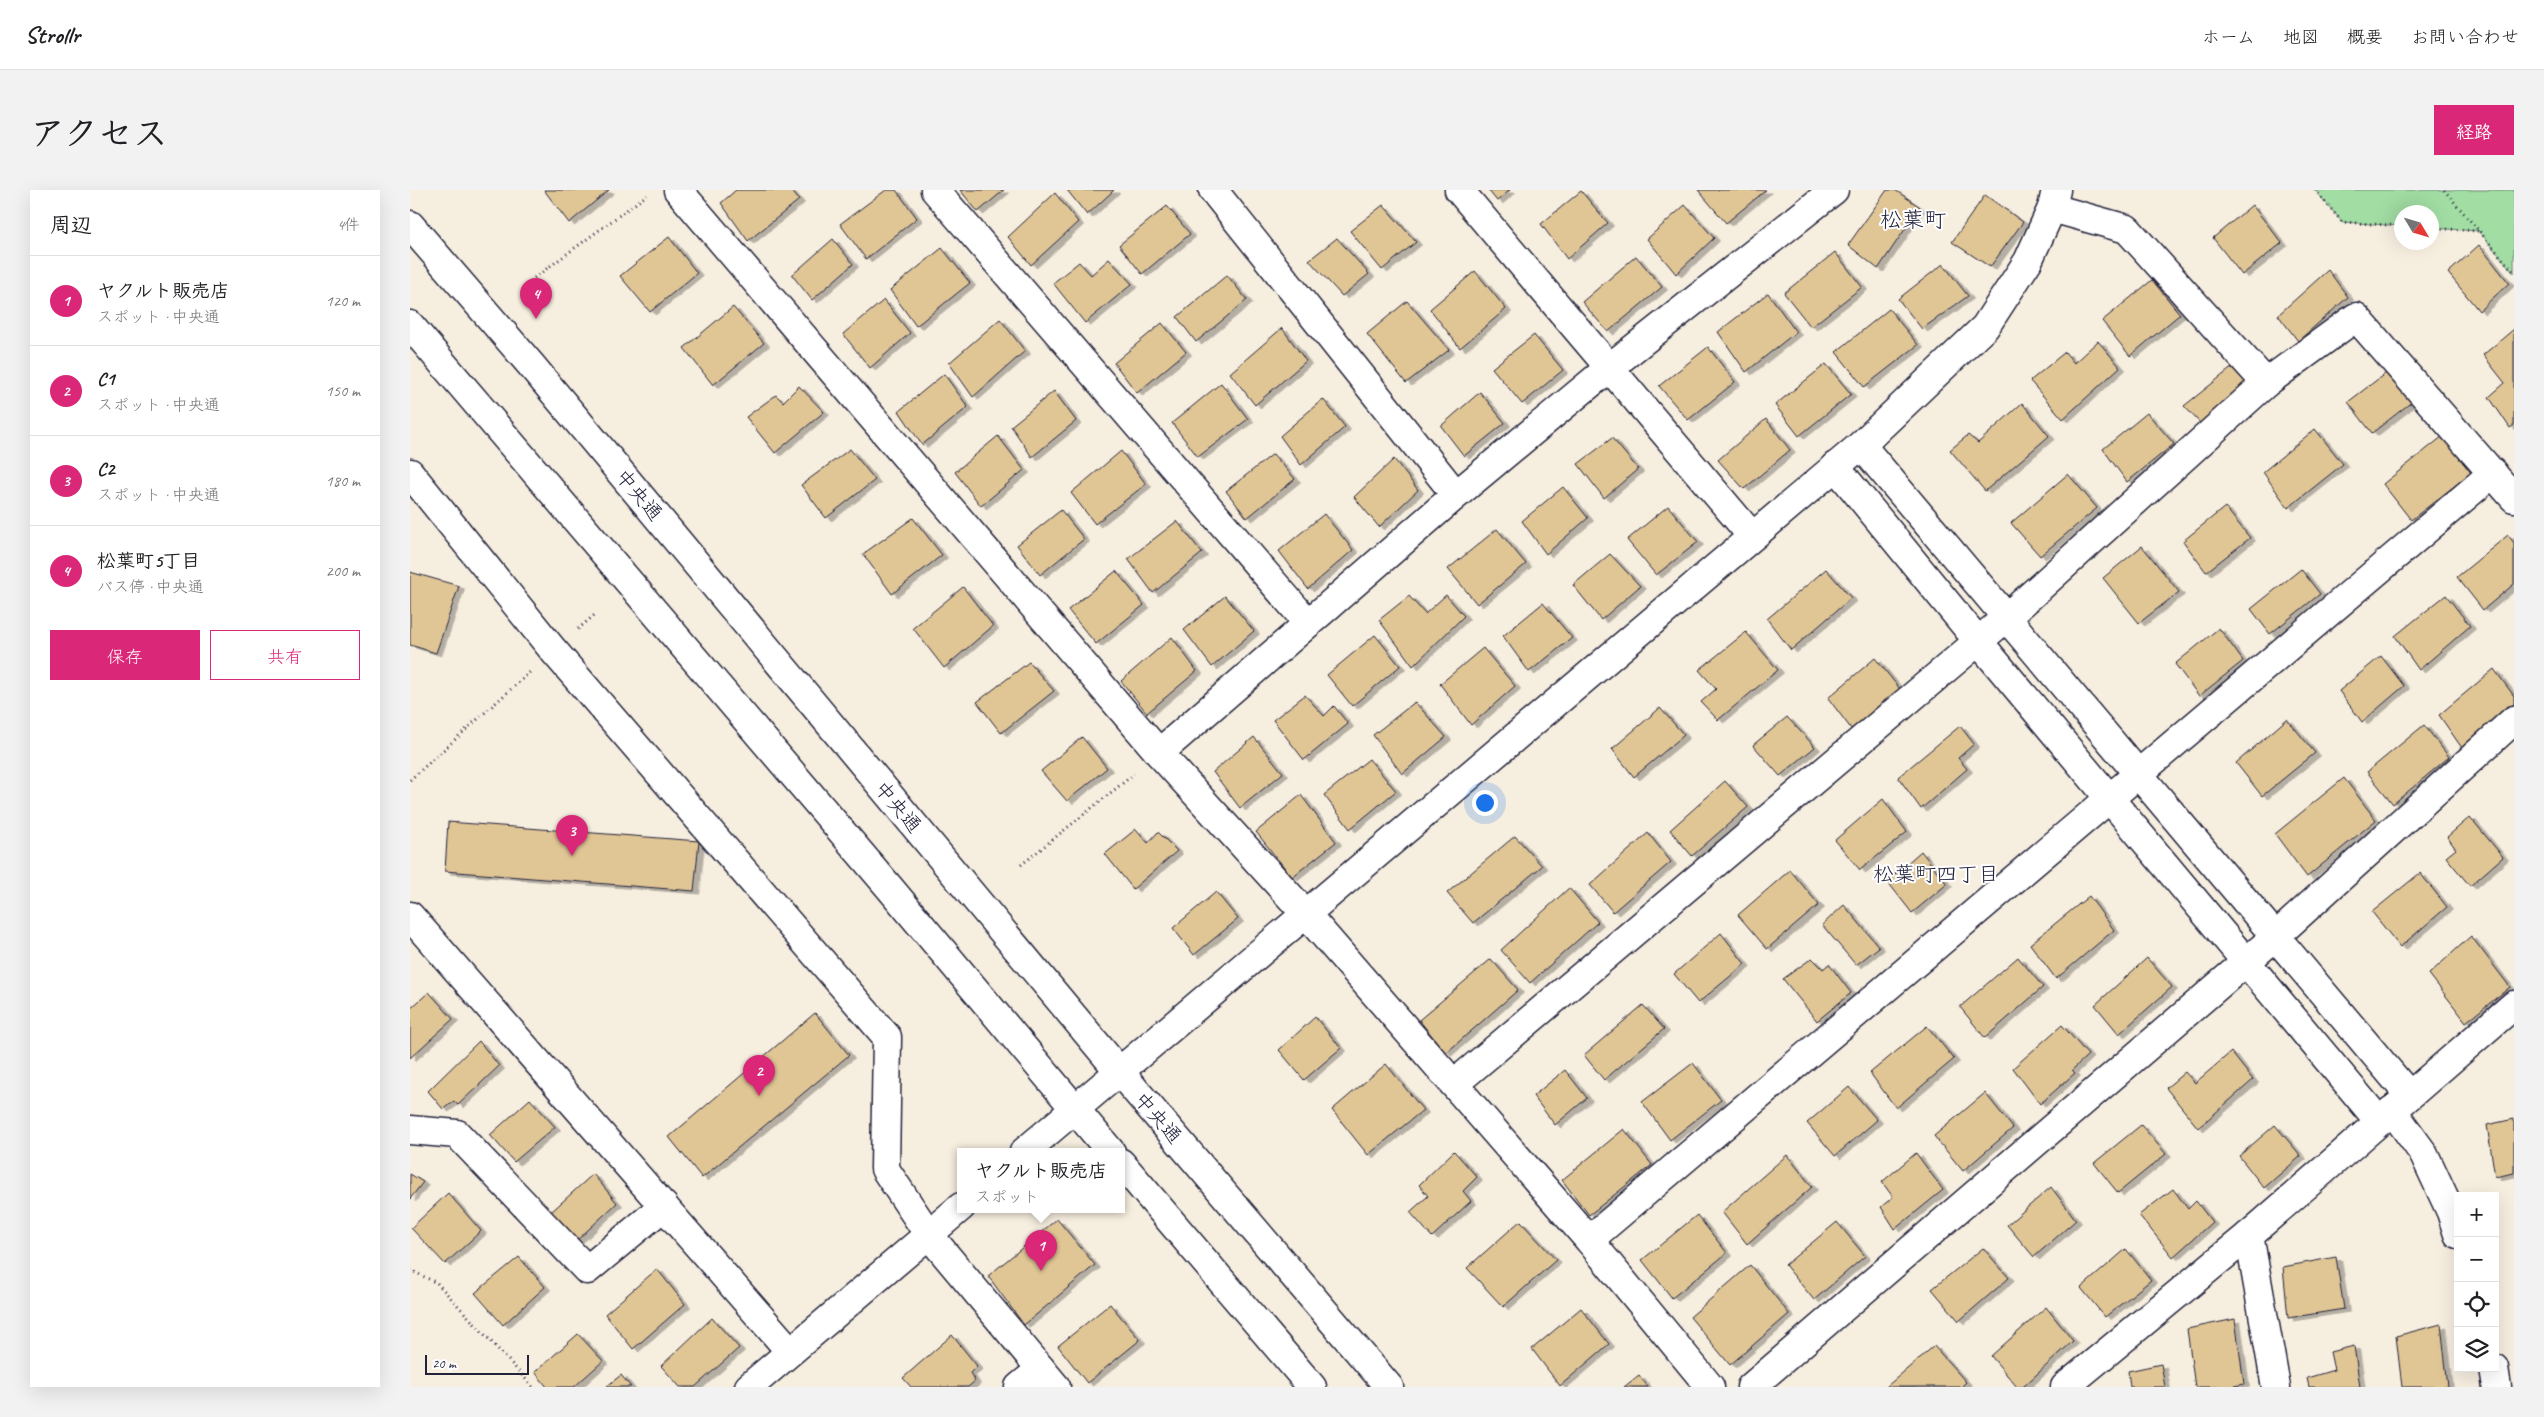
<!DOCTYPE html>
<html lang="ja">
<head>
<meta charset="utf-8">
<style>
  :root { --surface:#fff; --page:#f2f2f2; --text:#202124; --muted:#757577; --line:#e0e0e0; --accent:#db2777 }
  body { margin:0; font-family:Caveat,"Klee One",sans-serif; background:var(--page); color:var(--text) }
  .controls { position:absolute; right:15px; bottom:15px; display:grid; overflow:hidden; border-radius:0px; box-shadow:0 5px 20px #0002 }
  .controls button { width:45px; height:45px; display:grid; place-items:center; padding:0; border:0; border-bottom:1px solid var(--line); background:var(--surface); color:var(--text); font:25px sans-serif }
  .compass { position:absolute; left:1984px; top:15px; width:45px; height:45px; border-radius:50%; background:var(--surface); box-shadow:0 5px 20px #0002; rotate:128deg }
  .scale { position:absolute; left:15px; bottom:12px; width:104px; box-sizing:border-box; padding-left:5px; border:2px solid #22223b; border-top:0; font-size:14px; line-height:18px; white-space:nowrap; color:#22223b; -webkit-text-stroke:4px #fff; paint-order:stroke }
  .you { position:absolute; left:1074px; top:612px; width:18px; height:18px; margin:-12px; border:4px solid #fff; border-radius:50%; background:#1a73e8; box-shadow:0 0 0 8px #1a73e833 }
  .badge { display:grid; place-items:center; width:32px; height:32px; border-radius:50%; background:var(--accent); color:#fff; font-size:16px; font-weight:700 }
  .pin { position:absolute; translate:-50% -41px; filter:drop-shadow(0 1px 2px #0008) }
  .pin::after { content:''; position:absolute; top:26px; width:18px; height:15px; background:inherit; clip-path:polygon(0 0,100% 0,50% 100%) }
  .popup { position:absolute; left:547px; top:958px; width:168px; height:65px; box-sizing:border-box; display:grid; place-content:center; border-radius:0px; background:var(--surface); filter:drop-shadow(0 1px 4px #0005); font-size:16px; white-space:nowrap; color:var(--muted) }
  .popup b { font-size:19px; color:var(--text) }
  .popup::after { content:''; position:absolute; left:50%; top:100%; margin-left:-10px; border:10px solid transparent; border-top-color:var(--surface) }
  .list { margin:0; padding:0; list-style:none }
  h2 { display:flex; justify-content:space-between; align-items:center; height:65px; margin:0; padding:0 20px; font-size:21px }
  h2 small { font-size:16px; font-weight:400; color:var(--muted) }
  .list li { display:grid; grid-template-columns:32px 1fr auto; gap:15px; align-items:center; box-sizing:border-box; height:90px; padding:0 20px; border-top:1px solid var(--line) }
  .list b { display:block; font-size:19px; white-space:nowrap }
  .list p { margin:0; font-size:16px; white-space:nowrap; color:var(--muted) }
  .list em { font-size:16px; font-style:normal; color:var(--muted) }
  .actions { display:flex; gap:10px; padding:15px 20px }
  .actions a { flex:1; padding:11px 0; border:1px solid var(--accent); border-radius:0px; text-align:center; font-size:18px; color:var(--accent) }
  .actions .main { background:var(--accent); color:#fff }
  .icon { flex:none; width:28px; height:28px; fill:none; stroke:currentColor; stroke-width:2; stroke-linecap:round; stroke-linejoin:round }
  .map { position:relative; flex:none; width:2104px; height:1197px; overflow:hidden; border-radius:0px }
  header { display:flex; align-items:center; gap:30px; box-sizing:border-box; height:70px; padding:0 25px; background:var(--surface); border-bottom:1px solid var(--line) }
  header strong { font-size:24px }
  nav { display:flex; gap:28px; margin-inline-start:auto; font-size:18px }
  .intro { display:flex; align-items:center; justify-content:space-between; box-sizing:border-box; height:120px; padding:0 30px }
  h1 { margin:0; font-size:35px }
  .button { padding:12px 22px; border-radius:0px; background:var(--accent); color:#fff; font-size:18px; font-weight:700 }
  main { display:flex; gap:30px; padding:0 30px }
  aside { flex:1; background:var(--surface); border-radius:0px; box-shadow:0 5px 20px #0002 }
  .map>svg:first-child { display:block }
  .green { fill:#a2dea4; stroke:#628070 }
  .building { fill:#e0c595; stroke:#22223b; filter:url(#shadow) }
  .lines { fill:none; stroke-linecap:round; stroke-linejoin:round }
  .minor-casing { stroke:#22223b; stroke-width:31 }
  .path { stroke:#22223b; stroke-width:3; stroke-dasharray:1 4; stroke-linecap:butt }
  .minor { stroke:#fff; stroke-width:28 }
  .labels { text-anchor:middle; dominant-baseline:central; stroke-width:4; stroke-linejoin:round; paint-order:stroke }
  .street-label { font-size:20px; fill:#22223b; stroke:#fff }
  .neighbourhood-label { font-size:21px; fill:#22223b; stroke:#fff }
  .quarter-label { font-size:22px; fill:#22223b; stroke:#fff }
</style>
</head>
<body>
<header>
<strong>Strollr</strong>
<nav><a>ホーム</a><a>地図</a><a>概要</a><a>お問い合わせ</a></nav>
</header>
<div class="intro"><h1>アクセス</h1><a class="button">経路</a></div>
<main>
<aside>
<h2>周辺<small>4件</small></h2>
<ul class="list">
<li><span class="badge">1</span><div><b>ヤクルト販売店</b><p>スポット · 中央通</p></div><em>120 m</em></li>
<li><span class="badge">2</span><div><b>C1</b><p>スポット · 中央通</p></div><em>150 m</em></li>
<li><span class="badge">3</span><div><b>C2</b><p>スポット · 中央通</p></div><em>180 m</em></li>
<li><span class="badge">4</span><div><b>松葉町5丁目</b><p>バス停 · 中央通</p></div><em>200 m</em></li>
</ul>
<div class="actions"><a class="main">保存</a><a>共有</a></div>
</aside>
<div class="map">
<svg width="2104" height="1197" viewBox="0 0 2104 1197">
  <defs>
    <filter id="shadow"><feDropShadow dx="5.5" dy="3" stdDeviation="0" flood-color="#0004"/></filter>
  </defs>
  <rect width="100%" height="100%" fill="#f6eedf"/>
  <filter id="ink" filterUnits="userSpaceOnUse"><feTurbulence type="fractalNoise" baseFrequency=".02" numOctaves="2"/><feDisplacementMap in="SourceGraphic" scale="10" xChannelSelector="R" yChannelSelector="G"/><feConvolveMatrix kernelMatrix="1 2 1 2 8 2 1 2 1" color-interpolation-filters="sRGB"/></filter>
  <g filter="url(#ink)">
    <polygon class="green" points="1905,0 2104,0 2104,83 2069,41 2022,38 2022,22 1992,22 1991,36 1932,32"/>
    <g class="building">
      <polygon points="134,0 199,0 159,33"/>
      <polygon points="326,0 381,0 389,10 338,51 311,13"/>
      <polygon points="476,0 486,0 507,28 456,69 430,34"/>
      <polygon points="550,0 594,0 568,22"/>
      <polygon points="657,0 704,0 677,25"/>
      <polygon points="1078,0 1100,0 1087,11"/>
      <polygon points="1288,0 1356,0 1316,33"/>
      <polygon points="1477,0 1485,0 1510,17 1468,79 1438,55"/>
      <polygon points="1171,1 1198,33 1157,69 1131,34"/>
      <polygon points="645,3 668,32 621,75 598,47"/>
      <polygon points="1575,5 1613,32 1580,77 1542,52"/>
      <polygon points="973,15 1006,52 972,80 940,41"/>
      <polygon points="1275,15 1304,48 1266,84 1237,49"/>
      <polygon points="1842,15 1872,53 1832,85 1803,48"/>
      <polygon points="757,16 780,44 732,84 709,55"/>
      <polygon points="259,47 287,83 240,122 210,86"/>
      <polygon points="927,48 959,84 932,106 899,70"/>
      <polygon points="423,49 443,74 402,110 382,85"/>
      <polygon points="2069,55 2099,93 2069,121 2038,83"/>
      <polygon points="532,58 560,93 506,136 480,100"/>
      <polygon points="1425,62 1452,97 1401,137 1374,103"/>
      <polygon points="1226,66 1252,97 1198,142 1172,112"/>
      <polygon points="699,69 722,94 675,133 643,93 669,72 681,85"/>
      <polygon points="1533,74 1558,106 1512,139 1488,109"/>
      <polygon points="1918,80 1938,107 1888,151 1868,125"/>
      <polygon points="1065,81 1096,119 1050,158 1020,119"/>
      <polygon points="817,85 837,110 786,152 767,127"/>
      <polygon points="1742,90 1770,124 1720,166 1692,131"/>
      <polygon points="1358,103 1386,142 1336,182 1308,142"/>
      <polygon points="474,110 500,143 460,178 433,144"/>
      <polygon points="997,111 1039,160 996,193 957,144"/>
      <polygon points="323,117 354,153 303,195 274,158"/>
      <polygon points="1479,119 1508,155 1454,197 1426,162"/>
      <polygon points="590,129 615,161 563,207 539,173"/>
      <polygon points="752,133 776,162 727,203 704,173"/>
      <polygon points="872,138 896,171 845,215 820,183"/>
      <polygon points="2104,139 2104,235 2100,238 2079,207 2095,193 2073,165"/>
      <polygon points="1124,145 1153,180 1112,214 1082,178"/>
      <polygon points="1688,151 1710,177 1653,229 1620,191 1655,162 1664,173"/>
      <polygon points="1298,157 1325,192 1278,230 1249,196"/>
      <polygon points="1416,174 1441,204 1389,246 1365,215"/>
      <polygon points="1824,176 1839,195 1790,233 1774,216"/>
      <polygon points="1985,176 2008,207 1962,243 1938,212"/>
      <polygon points="534,184 558,217 512,255 489,221"/>
      <polygon points="811,193 838,229 788,267 762,233"/>
      <polygon points="389,196 414,222 365,263 336,227 366,205 373,212"/>
      <polygon points="644,201 666,231 622,267 601,236"/>
      <polygon points="1070,202 1095,233 1054,266 1031,236"/>
      <polygon points="913,209 935,237 891,275 870,246"/>
      <polygon points="1612,213 1639,246 1575,301 1540,260 1558,245 1568,253"/>
      <polygon points="1737,223 1764,254 1717,292 1693,259"/>
      <polygon points="1356,229 1380,260 1334,299 1308,270"/>
      <polygon points="1905,239 1933,274 1878,318 1853,282"/>
      <polygon points="588,246 614,280 571,316 545,282"/>
      <polygon points="2033,246 2061,283 2001,330 1973,294"/>
      <polygon points="1202,248 1228,279 1194,308 1168,274"/>
      <polygon points="440,259 465,290 416,328 391,295"/>
      <polygon points="711,261 736,294 685,334 661,303"/>
      <polygon points="863,264 885,289 837,328 816,301"/>
      <polygon points="984,269 1008,300 969,337 944,307"/>
      <polygon points="1658,284 1687,318 1630,366 1601,333"/>
      <polygon points="1153,297 1178,328 1136,364 1112,331"/>
      <polygon points="1258,316 1288,352 1246,385 1217,350"/>
      <polygon points="1815,317 1840,348 1796,382 1773,351"/>
      <polygon points="651,320 674,349 630,385 607,355"/>
      <polygon points="914,324 943,360 898,399 869,361"/>
      <polygon points="503,328 532,365 482,404 453,364"/>
      <polygon points="767,331 792,363 743,403 718,369"/>
      <polygon points="1087,339 1116,374 1067,414 1038,379"/>
      <polygon points="2098,345 2104,353 2104,394 2073,420 2047,387"/>
      <polygon points="1732,356 1769,402 1729,433 1693,388"/>
      <polygon points="1200,364 1230,396 1191,430 1163,395"/>
      <polygon points="1416,379 1441,408 1381,460 1357,429"/>
      <polygon points="1891,379 1910,404 1860,444 1841,419"/>
      <polygon points="706,381 734,415 686,454 658,420"/>
      <polygon points="0,382 49,396 26,463 0,455"/>
      <polygon points="553,397 583,436 534,478 503,438"/>
      <polygon points="1036,405 1054,426 1003,476 969,430 999,406 1015,424"/>
      <polygon points="2036,405 2060,436 2009,480 1985,446"/>
      <polygon points="815,406 844,441 802,477 774,440"/>
      <polygon points="1133,413 1162,448 1119,482 1093,446"/>
      <polygon points="1809,438 1833,471 1789,506 1765,474"/>
      <polygon points="1336,442 1368,480 1308,530 1291,512 1306,499 1289,480"/>
      <polygon points="965,445 990,476 942,516 917,485"/>
      <polygon points="762,447 787,481 737,523 711,491"/>
      <polygon points="1073,458 1105,496 1061,535 1030,494"/>
      <polygon points="1971,466 1994,496 1952,532 1929,501"/>
      <polygon points="1465,468 1490,499 1442,540 1418,508"/>
      <polygon points="619,472 644,501 591,543 567,512"/>
      <polygon points="2084,479 2104,506 2104,514 2052,558 2029,525"/>
      <polygon points="895,505 914,526 924,516 938,534 894,570 863,530"/>
      <polygon points="1005,512 1036,547 992,584 963,545"/>
      <polygon points="1250,518 1274,545 1224,587 1202,559"/>
      <polygon points="1377,527 1405,557 1370,586 1343,555"/>
      <polygon points="1877,529 1905,563 1852,606 1826,573"/>
      <polygon points="2014,535 2039,567 1983,614 1957,582"/>
      <polygon points="1550,536 1564,554 1548,568 1557,579 1511,619 1488,587"/>
      <polygon points="672,547 697,578 657,611 631,581"/>
      <polygon points="844,547 873,583 830,618 803,582"/>
      <polygon points="959,569 986,601 940,639 914,605"/>
      <polygon points="1934,588 1966,630 1897,687 1865,644"/>
      <polygon points="1315,591 1338,617 1282,666 1260,640"/>
      <polygon points="891,605 926,652 882,687 846,642"/>
      <polygon points="1473,609 1497,642 1450,680 1425,650"/>
      <polygon points="2060,627 2093,667 2060,696 2036,667 2046,659 2037,647"/>
      <polygon points="38,632 289,651 284,701 35,681"/>
      <polygon points="726,639 738,653 748,642 767,661 723,699 695,664"/>
      <polygon points="1238,643 1261,672 1203,722 1180,695"/>
      <polygon points="1105,646 1132,676 1063,733 1037,703"/>
      <polygon points="1511,661 1537,694 1502,723 1477,691"/>
      <polygon points="1380,680 1409,715 1357,759 1328,725"/>
      <polygon points="2010,683 2037,717 1990,757 1962,722"/>
      <polygon points="1159,698 1188,732 1120,793 1091,760"/>
      <polygon points="806,702 828,729 784,765 763,738"/>
      <polygon points="1679,706 1704,740 1646,789 1620,754"/>
      <polygon points="1434,715 1469,757 1446,775 1412,735"/>
      <polygon points="1311,743 1335,774 1288,813 1264,784"/>
      <polygon points="2061,746 2100,797 2056,832 2019,784"/>
      <polygon points="1608,767 1633,797 1575,848 1550,817"/>
      <polygon points="1402,768 1413,779 1419,774 1441,803 1407,831 1373,789"/>
      <polygon points="1737,768 1762,797 1709,844 1685,815"/>
      <polygon points="1081,769 1108,800 1036,863 1009,830"/>
      <polygon points="19,802 43,829 0,868 0,819"/>
      <polygon points="1233,815 1254,839 1194,890 1174,865"/>
      <polygon points="405,823 439,865 292,988 259,947"/>
      <polygon points="905,827 931,858 894,890 869,860"/>
      <polygon points="1652,835 1678,865 1662,880 1665,883 1630,914 1603,878"/>
      <polygon points="1517,836 1544,869 1486,918 1460,883"/>
      <polygon points="69,851 89,876 48,915 44,911 33,919 18,901"/>
      <polygon points="1821,862 1843,890 1788,938 1756,898 1775,882 1785,893"/>
      <polygon points="1283,873 1311,910 1260,950 1232,912"/>
      <polygon points="976,874 1013,920 958,965 922,920"/>
      <polygon points="1155,880 1177,908 1145,935 1123,906"/>
      <polygon points="1439,897 1467,930 1425,966 1397,933"/>
      <polygon points="1575,903 1603,938 1553,981 1524,946"/>
      <polygon points="120,909 145,937 104,972 80,945"/>
      <polygon points="2104,929 2104,983 2085,987 2077,935"/>
      <polygon points="1731,935 1756,964 1708,1003 1684,973"/>
      <polygon points="1865,935 1891,966 1854,998 1829,966"/>
      <polygon points="1214,939 1242,975 1179,1025 1152,990"/>
      <polygon points="1044,961 1067,987 1053,1001 1061,1011 1022,1047 1000,1022 1018,1006 1009,995"/>
      <polygon points="1506,963 1533,1000 1485,1039 1471,1017 1483,1007 1472,992"/>
      <polygon points="1377,965 1402,997 1337,1054 1312,1022"/>
      <polygon points="0,984 13,992 0,1009"/>
      <polygon points="183,984 207,1013 166,1051 141,1022"/>
      <polygon points="1641,997 1666,1030 1624,1067 1597,1035"/>
      <polygon points="1763,999 1778,1019 1786,1011 1802,1032 1763,1067 1729,1025"/>
      <polygon points="38,1003 71,1041 35,1074 1,1038"/>
      <polygon points="1287,1025 1317,1063 1262,1108 1232,1070"/>
      <polygon points="647,1029 685,1075 614,1135 578,1086"/>
      <polygon points="1110,1031 1146,1070 1093,1117 1057,1078"/>
      <polygon points="1427,1032 1455,1066 1404,1110 1375,1075"/>
      <polygon points="1573,1058 1599,1088 1549,1131 1522,1099"/>
      <polygon points="1716,1059 1741,1090 1695,1127 1671,1098"/>
      <polygon points="109,1067 135,1097 93,1135 65,1103"/>
      <polygon points="1926,1067 1934,1119 1878,1128 1873,1077"/>
      <polygon points="1340,1075 1379,1124 1320,1175 1280,1127"/>
      <polygon points="247,1079 275,1114 223,1159 195,1124"/>
      <polygon points="700,1114 730,1150 677,1193 648,1156"/>
      <polygon points="1636,1117 1663,1151 1613,1197 1607,1197 1581,1166"/>
      <polygon points="1171,1118 1199,1154 1150,1196 1122,1159"/>
      <polygon points="302,1128 329,1158 285,1197 270,1197 251,1176"/>
      <polygon points="1825,1129 1834,1194 1819,1197 1785,1197 1777,1139"/>
      <polygon points="2031,1134 2038,1197 1992,1197 1986,1146"/>
      <polygon points="168,1144 193,1171 164,1197 137,1197 125,1182"/>
      <polygon points="542,1145 567,1176 560,1183 565,1191 558,1197 501,1197 493,1188"/>
      <polygon points="1524,1156 1556,1192 1551,1197 1476,1197"/>
      <polygon points="1944,1156 1950,1197 1899,1197 1897,1188 1924,1180 1920,1162"/>
      <polygon points="1751,1174 1755,1197 1720,1197 1718,1181"/>
      <polygon points="211,1185 221,1197 196,1197"/>
      <polygon points="1229,1185 1238,1197 1214,1197"/>
    </g>
    <g class="lines">
      <defs>
        <g id="minor">
          <polyline points="268,0 749,563 895,723 1179,1050 1300,1197"/>
          <polyline points="525,0 898,433"/>
          <polyline points="803,0 1046,305"/>
          <polyline points="1049,0 1342,346"/>
          <polyline points="1642,18 1717,39 1856,193"/>
          <polyline points="0,35 121,175 708,880 979,1197"/>
          <polyline points="0,135 479,697 701,962"/>
          <polyline points="1451,255 1999,905"/>
          <polyline points="1425,276 1568,451 1969,931"/>
          <polyline points="0,283 143,460 477,847 475,979 519,1045 646,1197"/>
          <polyline points="749,563 1046,305 1199,178 1424,0"/>
          <polyline points="0,726 380,1161"/>
          <polyline points="1044,894 1597,427 1856,193 1946,127 2104,308"/>
          <polyline points="1982,920 2014,964 2041,1022 2048,1044"/>
          <polyline points="0,940 47,944 177,1080 254,1016"/>
          <polyline points="614,962 1451,255 1575,137 1618,71 1642,18 1646,0"/>
          <polyline points="711,973 902,1197"/>
          <polyline points="1839,1045 1866,1197"/>
          <polyline points="1179,1050 2083,283"/>
          <polyline points="2084,1178 2087,1197"/>
          <polyline points="339,1197 551,1017"/>
          <polyline points="609,1197 631,1179"/>
          <polyline points="1341,1197 1866,746 2104,530"/>
          <polyline points="1655,1197 1839,1045 2104,815"/>
        </g>
      </defs>
      <use href="#minor" class="minor-casing"/>
      <g class="path">
        <polyline points="1905,0 1932,32 1992,36"/>
        <polyline points="2034,0 2104,82"/>
        <polyline points="2022,38 2068,41"/>
        <polyline points="124,88 237,5"/>
        <polyline points="168,439 187,423"/>
        <polyline points="0,590 120,482"/>
        <polyline points="611,675 724,584"/>
        <polyline points="0,1080 27,1093 123,1197"/>
      </g>
      <use href="#minor" class="minor"/>
    </g>
  </g>
  <g class="labels">
    <g class="street-label">
      <text transform="translate(229 305) rotate(50)">中央通</text>
      <text transform="translate(488 617) rotate(50)">中央通</text>
      <text transform="translate(748 928) rotate(49)">中央通</text>
    </g>
    <g class="neighbourhood-label">
      <text x="1526" y="684">松葉町四丁目</text>
    </g>
    <g class="quarter-label">
      <text x="1503" y="30">松葉町</text>
    </g>
  </g>
</svg>
<div class="controls">
<button>+</button>
<button>−</button>
<button><svg class="icon" aria-label="locate" viewBox="0 0 24 24"><circle cx="12" cy="12" r="6"/><path d="M12 2v4M12 18v4M2 12h4M18 12h4"/></svg></button>
<button><svg class="icon" aria-label="layers" viewBox="0 0 24 24"><path d="M12 4l9 5-9 5-9-5zM3 14l9 5 9-5"/></svg></button>
</div>
<svg class="compass" viewBox="-18 -18 36 36"><path d="M0-13l5 13h-10z" fill="#e53935"/><path d="M0 13l5-13h-10z" fill="#757577"/></svg>
<div class="scale">20 m</div>
<div class="you"></div>
<div class="pin badge" style="left:631px;top:1081px">1</div>
<div class="popup"><b>ヤクルト販売店</b>スポット</div>
<div class="pin badge" style="left:349px;top:906px">2</div>
<div class="pin badge" style="left:162px;top:666px">3</div>
<div class="pin badge" style="left:126px;top:129px">4</div>
</div>
</main>
</body>
</html>
